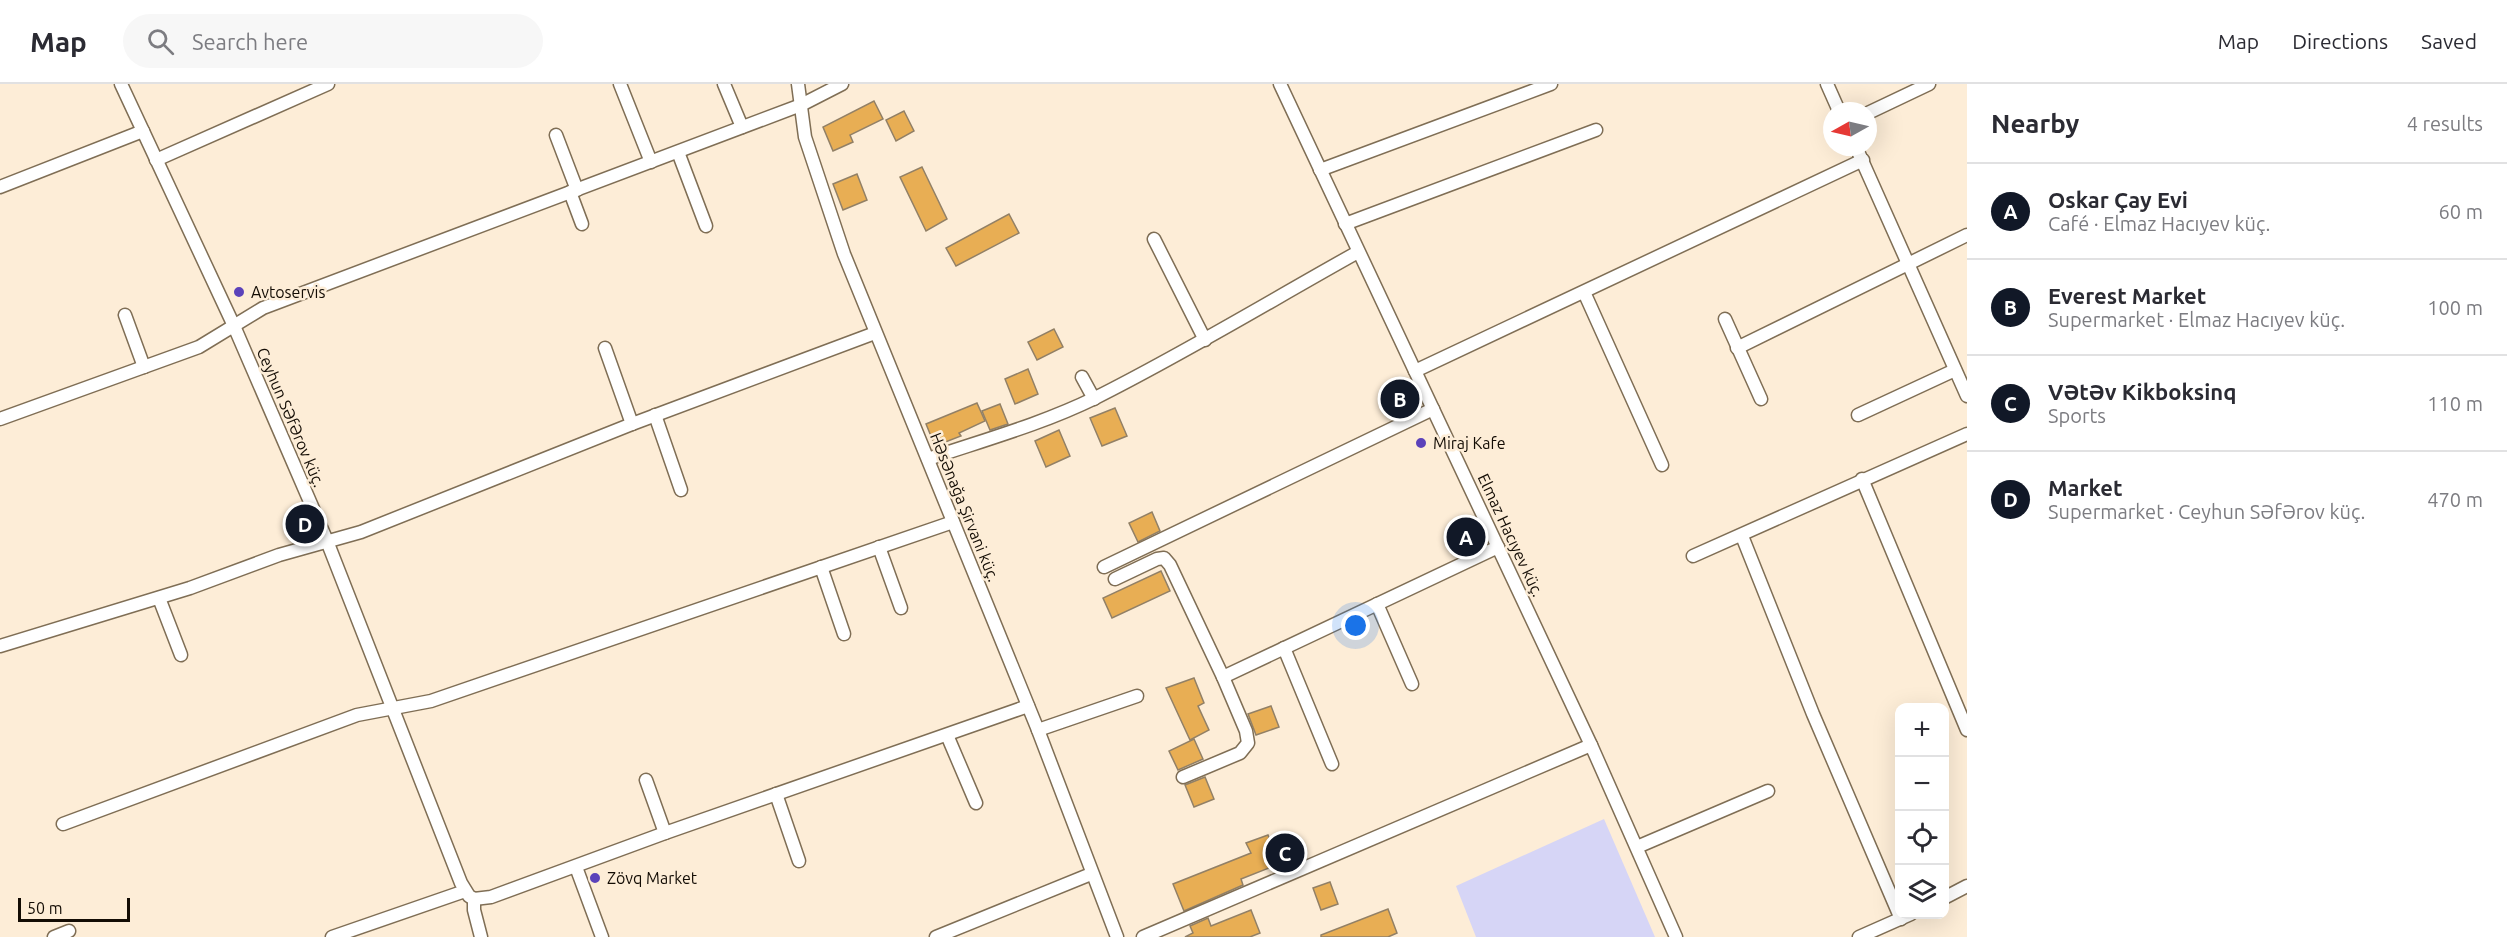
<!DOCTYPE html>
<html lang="en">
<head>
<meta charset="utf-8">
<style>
  :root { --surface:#fff; --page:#f7f7f7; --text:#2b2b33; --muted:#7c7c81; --line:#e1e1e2; --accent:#111827 }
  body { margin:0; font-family:Ubuntu,sans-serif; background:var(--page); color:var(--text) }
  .controls { position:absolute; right:18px; bottom:18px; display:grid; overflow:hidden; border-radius:12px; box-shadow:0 6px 24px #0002 }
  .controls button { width:54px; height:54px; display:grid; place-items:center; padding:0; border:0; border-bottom:2px solid var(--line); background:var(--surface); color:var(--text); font:30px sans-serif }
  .compass { position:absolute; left:1823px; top:18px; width:54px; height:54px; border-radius:50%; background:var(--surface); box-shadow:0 6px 24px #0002; rotate:262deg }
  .scale { position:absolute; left:18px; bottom:15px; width:112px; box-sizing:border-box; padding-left:6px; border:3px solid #130c04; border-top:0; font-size:16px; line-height:21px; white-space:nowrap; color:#130c04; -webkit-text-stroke:4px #fdedd7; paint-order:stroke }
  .you { position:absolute; left:1356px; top:542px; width:21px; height:21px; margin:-15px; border:4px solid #fff; border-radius:50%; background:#1a73e8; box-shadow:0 0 0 9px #1a73e833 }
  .badge { display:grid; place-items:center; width:39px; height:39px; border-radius:50%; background:var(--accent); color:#fff; font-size:20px; font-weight:700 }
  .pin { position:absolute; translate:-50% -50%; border:3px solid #fff; box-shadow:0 2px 6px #0006 }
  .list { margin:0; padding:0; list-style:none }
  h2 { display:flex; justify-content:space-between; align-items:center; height:78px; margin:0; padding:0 24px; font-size:26px }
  h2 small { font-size:20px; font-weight:400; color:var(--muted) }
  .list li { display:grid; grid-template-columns:39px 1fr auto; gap:18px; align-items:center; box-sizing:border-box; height:96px; padding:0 24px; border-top:2px solid var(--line) }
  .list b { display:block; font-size:22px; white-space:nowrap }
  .list p { margin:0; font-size:20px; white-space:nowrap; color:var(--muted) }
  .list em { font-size:20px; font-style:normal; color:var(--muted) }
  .icon { flex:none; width:33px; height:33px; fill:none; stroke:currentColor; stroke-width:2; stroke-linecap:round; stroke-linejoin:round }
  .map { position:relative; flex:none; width:1967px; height:853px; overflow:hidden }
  header { display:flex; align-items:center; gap:36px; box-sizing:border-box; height:84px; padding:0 30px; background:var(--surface); border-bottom:2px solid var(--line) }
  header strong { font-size:28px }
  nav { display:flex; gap:33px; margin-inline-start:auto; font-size:21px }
  .search { width:420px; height:54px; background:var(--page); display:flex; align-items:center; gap:15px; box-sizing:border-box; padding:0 21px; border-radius:33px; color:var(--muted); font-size:22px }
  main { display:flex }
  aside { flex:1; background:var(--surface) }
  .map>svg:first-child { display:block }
  .green { fill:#d6d5f6 }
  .building { fill:#e8ae54; stroke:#928066; stroke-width:1.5 }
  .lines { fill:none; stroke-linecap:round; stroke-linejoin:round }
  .minor-casing { stroke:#7f6e55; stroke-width:15 }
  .minor { stroke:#fff; stroke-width:12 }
  .poi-dot { fill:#5b42ba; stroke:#fdedd7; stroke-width:2 }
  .labels { text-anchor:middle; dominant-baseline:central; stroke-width:5; stroke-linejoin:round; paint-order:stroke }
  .poi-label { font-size:16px; fill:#130c04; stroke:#fdedd7; text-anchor:start }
  .street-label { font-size:16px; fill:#130c04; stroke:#fdedd7 }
</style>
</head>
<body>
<header>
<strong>Map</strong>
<div class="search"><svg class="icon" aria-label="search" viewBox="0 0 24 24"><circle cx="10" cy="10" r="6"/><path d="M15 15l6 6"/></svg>Search here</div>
<nav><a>Map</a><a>Directions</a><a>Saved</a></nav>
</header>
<main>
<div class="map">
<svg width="1967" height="853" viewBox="0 0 1967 853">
  <rect width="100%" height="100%" fill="#fdedd7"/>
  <polygon class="green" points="1604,735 1655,853 1476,853 1456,802"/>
  <g class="building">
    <polygon points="874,17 883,35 850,51 853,58 833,67 823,43"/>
    <polygon points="904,27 914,47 896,57 886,36"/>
    <polygon points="922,83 947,135 926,147 900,93"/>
    <polygon points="857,90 867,116 843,126 833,100"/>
    <polygon points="1009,130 1019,149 956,182 946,164"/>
    <polygon points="1054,245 1063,263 1037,276 1028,258"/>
    <polygon points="1028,285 1038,310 1015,320 1005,295"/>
    <polygon points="977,319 985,337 959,349 961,352 935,362 926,340"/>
    <polygon points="1000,320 1008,340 990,346 982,327"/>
    <polygon points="1115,324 1127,352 1102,362 1090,334"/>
    <polygon points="1059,346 1070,372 1046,383 1035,357"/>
    <polygon points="1152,428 1160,447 1138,458 1129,439"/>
    <polygon points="1161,487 1170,507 1112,534 1103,514"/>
    <polygon points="1194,594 1204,619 1198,622 1209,646 1190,656 1166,604"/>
    <polygon points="1271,622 1279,643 1256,651 1248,630"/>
    <polygon points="1194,655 1203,675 1178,686 1169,667"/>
    <polygon points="1205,693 1214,715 1194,723 1185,701"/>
    <polygon points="1268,751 1279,780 1241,795 1243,801 1184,827 1173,800 1251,769 1246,759"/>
    <polygon points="1330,798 1338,820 1321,826 1313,804"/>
    <polygon points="1388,825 1397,849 1388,853 1321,853 1321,851"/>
    <polygon points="1251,826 1260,849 1250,853 1185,853 1193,849 1190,842 1208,834 1211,842"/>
  </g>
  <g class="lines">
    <defs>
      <g id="minor">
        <polyline points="121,0 234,242 327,457 461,799 469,812 474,815"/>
        <polyline points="620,0 651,78"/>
        <polyline points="724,0 742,43"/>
        <polyline points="798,0 805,53 844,170 1038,646 1117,853"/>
        <polyline points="1280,0 1591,661 1676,853"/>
        <polyline points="1827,0 1839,27"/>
        <polyline points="1868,29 1929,0"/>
        <polyline points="556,51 577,106"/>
        <polyline points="1856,63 1967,312"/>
        <polyline points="678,68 706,142"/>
        <polyline points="156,76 328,0"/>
        <polyline points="1320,86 1551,0"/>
        <polyline points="0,103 143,47"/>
        <polyline points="570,108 582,140"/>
        <polyline points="1345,140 1596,46"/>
        <polyline points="1154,155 1205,256"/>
        <polyline points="1584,208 1662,381"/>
        <polyline points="125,231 144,283"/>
        <polyline points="1725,235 1761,315"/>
        <polyline points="605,264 632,340"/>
        <polyline points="1737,264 1967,151"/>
        <polyline points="1415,287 1863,76"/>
        <polyline points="1082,293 1094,315"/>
        <polyline points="655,331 681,406"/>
        <polyline points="1858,331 1955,286"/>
        <polyline points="0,335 199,263 263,224 801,21 842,0"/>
        <path d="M928,375C984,356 1042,340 1095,314C1185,269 1270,217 1358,168"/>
        <polyline points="1862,395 1967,646"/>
        <polyline points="1742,452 1813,630 1901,835"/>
        <polyline points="879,463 901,524"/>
        <polyline points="1693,472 1967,350"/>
        <polyline points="821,483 844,550"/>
        <polyline points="1104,483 1433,325"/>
        <polyline points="1115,495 1157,475 1164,474 1170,481 1223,593 1246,647 1248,659 1240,669 1183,693"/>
        <polyline points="159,514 181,571"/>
        <polyline points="1377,520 1412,600"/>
        <polyline points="0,562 190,504 279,471 361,448 632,340 875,249"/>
        <polyline points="1284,564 1332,680"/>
        <polyline points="1223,593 1498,463"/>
        <polyline points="1038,646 1137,612"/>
        <polyline points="947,651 976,719"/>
        <polyline points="646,696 665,749"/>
        <polyline points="776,710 799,777"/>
        <polyline points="63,740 357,631 431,617 953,438"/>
        <polyline points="1637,763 1768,707"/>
        <polyline points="576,783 602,853"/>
        <polyline points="1944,814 1967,802"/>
        <polyline points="474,815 491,813 665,749 1028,622"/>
        <polyline points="474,815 474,826 481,853"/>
        <polyline points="54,853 69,847"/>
        <polyline points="332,853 465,807"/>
        <polyline points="936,853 1091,790"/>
        <polyline points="1143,853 1591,661"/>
        <polyline points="1859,853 1911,830"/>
      </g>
    </defs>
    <use href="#minor" class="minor-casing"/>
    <use href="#minor" class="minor"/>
  </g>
  <g class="poi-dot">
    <circle cx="239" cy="208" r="6"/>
    <circle cx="1421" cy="359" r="6"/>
    <circle cx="595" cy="794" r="6"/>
  </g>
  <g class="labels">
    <g class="poi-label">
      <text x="251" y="208">Avtoservis</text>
      <text x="1433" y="359">Miraj Kafe</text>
      <text x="607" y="794">Zövq Market</text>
    </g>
    <g class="street-label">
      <text transform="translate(291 333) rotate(67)">Ceyhun Səfərov küç.</text>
      <text transform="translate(965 423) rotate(68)">Həsənağa Şirvani küç.</text>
      <text transform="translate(1511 451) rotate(65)">Elmaz Hacıyev küç.</text>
    </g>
  </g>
</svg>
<div class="controls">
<button>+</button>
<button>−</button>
<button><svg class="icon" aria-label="locate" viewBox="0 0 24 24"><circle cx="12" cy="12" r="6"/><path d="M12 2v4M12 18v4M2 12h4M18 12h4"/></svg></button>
<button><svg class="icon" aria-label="layers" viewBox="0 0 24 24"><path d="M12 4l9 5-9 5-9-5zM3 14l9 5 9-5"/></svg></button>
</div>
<svg class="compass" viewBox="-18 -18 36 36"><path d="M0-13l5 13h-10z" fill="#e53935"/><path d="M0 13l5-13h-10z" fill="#7c7c81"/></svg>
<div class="scale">50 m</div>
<div class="you"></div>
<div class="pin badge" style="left:1466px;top:453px">A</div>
<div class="pin badge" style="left:1400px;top:315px">B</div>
<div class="pin badge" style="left:1285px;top:769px">C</div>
<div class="pin badge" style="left:305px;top:440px">D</div>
</div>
<aside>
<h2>Nearby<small>4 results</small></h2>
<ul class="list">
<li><span class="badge">A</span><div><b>Oskar Çay Evi</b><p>Café · Elmaz Hacıyev küç.</p></div><em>60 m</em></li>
<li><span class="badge">B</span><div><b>Everest Market</b><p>Supermarket · Elmaz Hacıyev küç.</p></div><em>100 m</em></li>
<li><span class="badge">C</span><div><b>Vətəv Kikboksinq</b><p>Sports</p></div><em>110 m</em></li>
<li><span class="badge">D</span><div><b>Market</b><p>Supermarket · Ceyhun Səfərov küç.</p></div><em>470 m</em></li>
</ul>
</aside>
</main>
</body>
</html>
